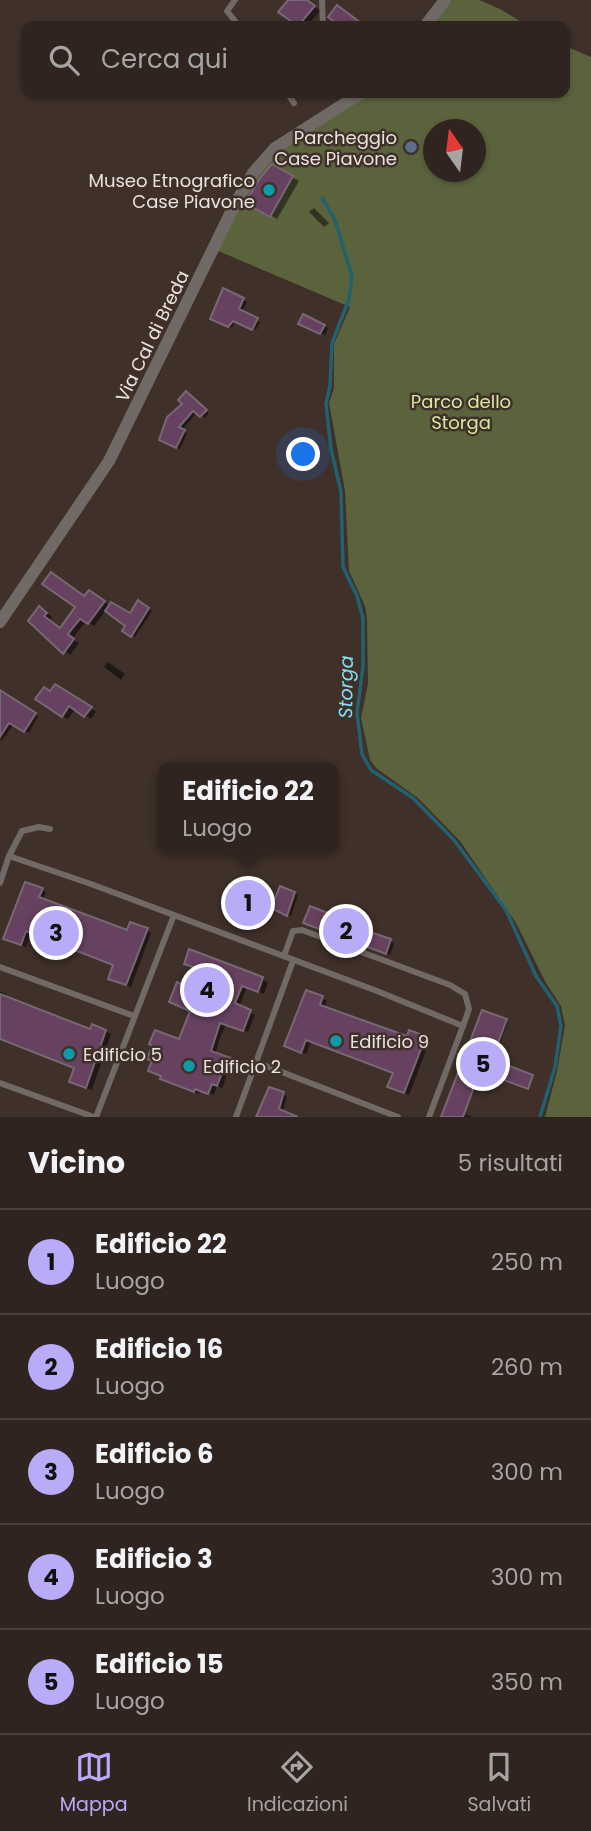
<!DOCTYPE html>
<html lang="it">
<head>
<meta charset="utf-8">
<style>
  :root { --surface:#2f241f; --page:#372c28; --text:#f1f3f6; --muted:#a7a4a4; --line:#4a413d; --accent:#b9abf7 }
  body { margin:0; font-family:Poppins,sans-serif; background:var(--page); color:var(--text) }
  .compass { position:absolute; left:423px; top:119px; width:63px; height:63px; border-radius:50%; background:var(--surface); box-shadow:0 2px 5px #0004; rotate:346deg }
  .you { position:absolute; left:304px; top:455px; width:24px; height:24px; margin:-18px; border:5px solid #fff; border-radius:50%; background:#1a73e8; box-shadow:0 0 0 10px #1a73e833 }
  .badge { display:grid; place-items:center; width:46px; height:46px; border-radius:50%; background:var(--accent); color:#111; font-size:23px; font-weight:700 }
  .pin { position:absolute; translate:-50% -50%; border:4px solid #fff; box-shadow:0 2px 7px #0006 }
  .popup { position:absolute; left:157px; top:763px; width:182px; height:91px; box-sizing:border-box; display:grid; place-content:center; border-radius:14px; background:var(--surface); filter:drop-shadow(0 2px 5px #0005); font-size:23px; white-space:nowrap; color:var(--muted) }
  .popup b { font-size:26px; color:var(--text) }
  .popup::after { content:''; position:absolute; left:50%; top:100%; margin-left:-14px; border:14px solid transparent; border-top-color:var(--surface) }
  .list { margin:0; padding:0; list-style:none }
  h2 { display:flex; justify-content:space-between; align-items:center; height:91px; margin:0; padding:0 28px; font-size:30px }
  h2 small { font-size:23px; font-weight:400; color:var(--muted) }
  .list li { display:grid; grid-template-columns:46px 1fr auto; gap:21px; align-items:center; box-sizing:border-box; height:105px; padding:0 28px; border-top:2px solid var(--line) }
  .list b { display:block; font-size:26px; white-space:nowrap }
  .list p { margin:0; font-size:23px; white-space:nowrap; color:var(--muted) }
  .list em { font-size:23px; font-style:normal; color:var(--muted) }
  .icon { flex:none; width:38px; height:38px; fill:none; stroke:currentColor; stroke-width:2; stroke-linecap:round; stroke-linejoin:round }
  .map { position:relative; flex:none; width:591px; height:1117px; overflow:hidden }
  .search { position:absolute; background:var(--surface); box-shadow:0 2px 5px #0004; left:21px; right:21px; top:21px; height:77px; display:flex; align-items:center; gap:18px; box-sizing:border-box; padding:0 24px; border-radius:14px; color:var(--muted); font-size:26px }
  .sheet { height:616px; background:var(--surface) }
  nav { display:flex; justify-content:space-around; align-items:center; box-sizing:border-box; height:98px; border-top:2px solid var(--line); background:var(--surface); font-size:19px; color:var(--muted) }
  nav a { display:grid; justify-items:center; gap:4px }
  nav .on { color:var(--accent) }
  .map>svg:first-child { display:block }
  .green { fill:#5b633d; fill-rule:evenodd }
  .shadow { fill:#0007 }
  .lines { fill:none; stroke-linecap:round; stroke-linejoin:round }
  .stream { stroke:#226270; stroke-width:3.5 }
  .building { fill:#674260; stroke:#776874; stroke-width:2 }
  .service { stroke:#716965; stroke-width:6 }
  .minor { stroke:#716965; stroke-width:12 }
  .service-dot { fill:#5c6f8a; stroke:#3f3029; stroke-width:2.5 }
  .culture-dot { fill:#0f9aa8; stroke:#3f3029; stroke-width:2.5 }
  .labels { text-anchor:middle; dominant-baseline:central; stroke-width:5; stroke-linejoin:round; paint-order:stroke }
  .poi-label { font-size:18px; fill:#ebe1dd; stroke:#3f3029; text-anchor:start }
  .street-label { font-size:18px; fill:#ebe1dd; stroke:#3f3029 }
  .park-label { font-size:18px; fill:#d8e89e; stroke:#3f3029 }
  .water-label { font-size:19px; font-style:italic; fill:#7ee0f7; stroke:#3f3029 }
</style>
</head>
<body>
<div class="map">
<svg width="591" height="1117" viewBox="0 0 591 1117">
  <rect width="100%" height="100%" fill="#3f3029"/>
  <g class="green">
    <polygon points="449,0 479,0 500,9 528,26 430,26"/>
    <path d="M565,46L591,57V1117H545L557,1071L565,1025L561,1006L546,983L516,923L460,841L418,798L376,768L370,760L361,718L368,684L367,619L365,606L349,571L345,491L329,403L334,388V344L350,307L216,250L239,202L268,158L369,93H565ZM434,130H476V172H434Z"/>
  </g>
  <g class="shadow">
    <polygon points="290,0 307,0 320,11 307,26 298,26 281,11"/>
    <polygon points="273,167 299,181 277,219 248,202"/>
    <polygon points="314,208 329,223 324,227 309,212"/>
    <polygon points="224,290 247,302 241,313 260,322 256,330 235,321 232,328 213,318"/>
    <polygon points="304,317 328,328 325,335 301,323"/>
    <polygon points="190,395 209,413 205,418 197,412 182,430 187,433 180,449 165,442"/>
    <polygon points="94,595 110,606 130,615 139,603 152,611 135,637 124,630 127,625 106,610 94,626 86,621 72,639 79,643 70,655 30,620 45,611 52,617 49,621 61,630 85,598"/>
    <polygon points="108,662 125,674 121,680 104,667"/>
    <polygon points="0,692 38,716 29,733 14,724 1,742"/>
    <polygon points="51,693 84,703 96,712 91,719 75,709 68,719 62,716"/>
    <polygon points="42,890 46,892 43,901 128,932 147,930 151,933 131,987 115,981 115,965 31,933 26,947 10,940"/>
    <polygon points="294,893 298,895 291,916 273,908"/>
    <polygon points="309,925 361,928 365,930 364,932 394,943 390,955"/>
    <polygon points="262,979 268,982 264,994 247,987 239,1007 255,1015 248,1032 226,1024 219,1041 215,1055 235,1063 230,1076 227,1075 222,1088 217,1086 214,1095 200,1090 199,1094 167,1082 163,1076 192,1011 195,990"/>
    <polygon points="0,991 7,995 6,998 91,1031 105,1031 111,1034 92,1090 76,1084 76,1068 0,1038"/>
    <polygon points="307,992 327,1001 324,1008 408,1038 410,1032 430,1040 409,1095 394,1089 395,1073 311,1041 306,1054 291,1048"/>
    <polygon points="483,1012 508,1022 493,1061 533,1077 529,1088 482,1070 465,1114 472,1117 443,1117"/>
    <polygon points="283,1094 287,1096 283,1112 258,1117"/>
  </g>
  <g class="lines">
    <polyline class="stream" points="322,198 335,220 352,276 349,299 332,343 330,386 326,404 331,449 341,492 343,567 357,596 363,618 363,666 357,713 362,754 371,770 413,798 454,840 506,910 536,976 557,1006 561,1026 555,1067 540,1117"/>
  </g>
  <g class="building">
    <polygon points="288,0 307,0 315,6 298,26 278,12"/>
    <polygon points="337,5 365,26 340,26 328,17"/>
    <polygon points="272,164 293,176 270,217 245,203 260,178"/>
    <polygon points="223,288 244,298 239,309 258,318 252,330 233,321 228,327 210,319"/>
    <polygon points="303,314 325,325 320,334 298,324"/>
    <polygon points="186,391 207,410 200,417 193,411 179,427 185,430 176,448 159,440 167,417 182,404 178,400"/>
    <polygon points="51,572 84,596 89,590 105,601 88,624 80,619 68,634 74,639 63,654 28,621 39,606 47,613 44,616 60,628 75,607 42,584"/>
    <polygon points="138,600 149,608 131,637 122,631 125,626 105,611 111,602 130,613"/>
    <polygon points="55,684 92,707 84,717 69,706 62,717 35,699 44,687 50,691"/>
    <polygon points="0,690 36,713 24,732 9,723 0,737"/>
    <polygon points="25,882 43,888 39,897 127,930 130,922 148,928 126,985 108,979 113,965 26,931 21,945 3,939"/>
    <polygon points="280,886 295,892 287,916 271,908"/>
    <polygon points="234,891 266,903 261,916 229,904"/>
    <polygon points="310,906 361,926 361,929 391,939 386,954 303,923"/>
    <polygon points="189,949 263,977 258,992 242,986 235,1003 251,1010 243,1031 220,1023 211,1051 231,1058 225,1074 222,1073 217,1086 212,1084 208,1094 195,1089 194,1092 160,1079 161,1076 148,1071 152,1061 147,1059 152,1046 149,1044 155,1030 179,1039 190,1011 169,1002 177,982 193,988 199,969 184,964"/>
    <polygon points="306,990 323,996 320,1005 407,1036 409,1030 426,1036 404,1093 387,1087 393,1073 306,1040 301,1053 284,1046"/>
    <polygon points="0,994 90,1029 92,1024 106,1030 86,1088 69,1082 74,1068 0,1039"/>
    <polygon points="482,1010 507,1019 492,1059 533,1075 528,1089 480,1071 463,1117 441,1117"/>
    <polygon points="269,1087 284,1092 279,1109 298,1117 256,1117"/>
  </g>
  <g class="lines">
    <g class="service">
      <polyline points="235,0 227,11 239,26"/>
      <polyline points="322,0 323,26"/>
      <polyline points="287,93 294,103"/>
      <polyline points="9,856 22,831 39,827 50,829"/>
      <polyline points="0,883 9,856 91,884 377,991 463,1026 429,1117"/>
      <polyline points="284,956 293,931 302,930 450,985 465,994 469,1009 463,1026"/>
      <polyline points="0,967 134,1016"/>
      <polyline points="256,1062 398,1117"/>
      <polyline points="0,1083 94,1117"/>
      <polyline points="96,1117 174,915"/>
      <polyline points="236,1117 293,961"/>
    </g>
    <g class="minor">
      <polyline points="425,26 445,0"/>
      <polyline points="0,622 109,461 236,202 253,173 275,148 361,93"/>
    </g>
  </g>
  <circle class="service-dot" cx="411" cy="147" r="7"/>
  <g class="culture-dot">
    <circle cx="269" cy="190" r="7"/>
    <circle cx="336" cy="1041" r="7"/>
    <circle cx="69" cy="1054" r="7"/>
    <circle cx="189" cy="1066" r="7"/>
  </g>
  <g class="labels">
    <g class="poi-label">
      <text x="397" y="137" text-anchor="end">Parcheggio<tspan x="397" dy="21">Case Piavone</tspan></text>
      <text x="255" y="180" text-anchor="end">Museo Etnografico<tspan x="255" dy="21">Case Piavone</tspan></text>
      <text x="350" y="1041">Edificio 9</text>
      <text x="83" y="1054">Edificio 5</text>
      <text x="203" y="1066">Edificio 2</text>
    </g>
    <g class="street-label">
      <text transform="translate(152 336) rotate(-64)">Via Cal di Breda</text>
    </g>
    <g class="park-label">
      <text x="461" y="401">Parco dello<tspan x="461" dy="21">Storga</tspan></text>
    </g>
    <g class="water-label">
      <text transform="translate(346 687) rotate(-89)">Storga</text>
    </g>
  </g>
</svg>
<svg class="compass" viewBox="-18 -18 36 36"><path d="M0-13l5 13h-10z" fill="#e53935"/><path d="M0 13l5-13h-10z" fill="#a7a4a4"/></svg>
<div class="you"></div>
<div class="pin badge" style="left:248px;top:903px">1</div>
<div class="popup"><b>Edificio 22</b>Luogo</div>
<div class="pin badge" style="left:346px;top:931px">2</div>
<div class="pin badge" style="left:56px;top:933px">3</div>
<div class="pin badge" style="left:207px;top:990px">4</div>
<div class="pin badge" style="left:483px;top:1064px">5</div>
<div class="search"><svg class="icon" aria-label="search" viewBox="0 0 24 24"><circle cx="10" cy="10" r="6"/><path d="M15 15l6 6"/></svg>Cerca qui</div>
</div>
<section class="sheet">
<h2>Vicino<small>5 risultati</small></h2>
<ul class="list">
<li><span class="badge">1</span><div><b>Edificio 22</b><p>Luogo</p></div><em>250 m</em></li>
<li><span class="badge">2</span><div><b>Edificio 16</b><p>Luogo</p></div><em>260 m</em></li>
<li><span class="badge">3</span><div><b>Edificio 6</b><p>Luogo</p></div><em>300 m</em></li>
<li><span class="badge">4</span><div><b>Edificio 3</b><p>Luogo</p></div><em>300 m</em></li>
<li><span class="badge">5</span><div><b>Edificio 15</b><p>Luogo</p></div><em>350 m</em></li>
</ul>
</section>
<nav>
<a class="on"><svg class="icon" aria-label="map" viewBox="0 0 24 24"><path d="M3 6l6-2 6 2 6-2v14l-6 2-6-2-6 2zM9 4v14M15 6v14"/></svg>Mappa</a>
<a><svg class="icon" aria-label="directions" viewBox="0 0 24 24"><path d="M12 3l9 9-9 9-9-9zM9 14v-3h6M13 9l2 2-2 2"/></svg>Indicazioni</a>
<a><svg class="icon" aria-label="saved" viewBox="0 0 24 24"><path d="M7 4h10v16l-5-4-5 4z"/></svg>Salvati</a>
</nav>
</body>
</html>
